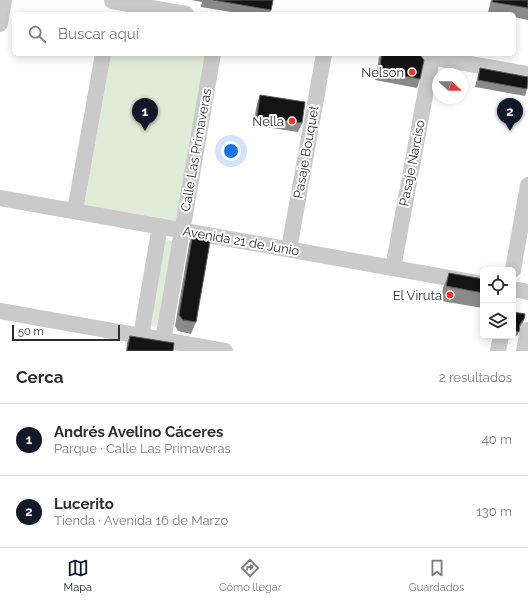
<!DOCTYPE html>
<html lang="es">
<head>
<meta charset="utf-8">
<style>
  :root { --surface:#fff; --page:#f2f2f3; --text:#2b2b33; --muted:#7c7c81; --line:#e1e1e2; --accent:#111827 }
  body { margin:0; font-family:Raleway,sans-serif; background:var(--page); color:var(--text) }
  .controls { position:absolute; right:12px; bottom:12px; display:grid; overflow:hidden; border-radius:6px; box-shadow:0 2px 10px #0003 }
  .controls button { width:36px; height:36px; display:grid; place-items:center; padding:0; border:0; border-bottom:1px solid var(--line); background:var(--surface); color:var(--text); font:20px sans-serif }
  .compass { position:absolute; left:432px; top:68px; width:36px; height:36px; border-radius:50%; background:var(--surface); box-shadow:0 2px 10px #0003; rotate:111deg }
  .scale { position:absolute; left:12px; bottom:10px; width:108px; box-sizing:border-box; padding-left:4px; border:2px solid #2d2d2d; border-top:0; font-size:11px; line-height:14px; white-space:nowrap; color:#2d2d2d; -webkit-text-stroke:3px #fff; paint-order:stroke }
  .you { position:absolute; left:231px; top:151px; width:14px; height:14px; margin:-10px; border:3px solid #fff; border-radius:50%; background:#1a73e8; box-shadow:0 0 0 6px #1a73e833 }
  .badge { display:grid; place-items:center; width:26px; height:26px; border-radius:50%; background:var(--accent); color:#fff; font-size:13px; font-weight:700 }
  .pin { position:absolute; translate:-50% -33px; filter:drop-shadow(0 1px 2px #0008) }
  .pin::after { content:''; position:absolute; top:21px; width:14px; height:12px; background:inherit; clip-path:polygon(0 0,100% 0,50% 100%) }
  .list { margin:0; padding:0; list-style:none }
  h2 { display:flex; justify-content:space-between; align-items:center; height:52px; margin:0; padding:0 16px; font-size:17px }
  h2 small { font-size:13px; font-weight:400; color:var(--muted) }
  .list li { display:grid; grid-template-columns:26px 1fr auto; gap:12px; align-items:center; box-sizing:border-box; height:72px; padding:0 16px; border-top:1px solid var(--line) }
  .list b { display:block; font-size:15px; white-space:nowrap }
  .list p { margin:0; font-size:13px; white-space:nowrap; color:var(--muted) }
  .list em { font-size:13px; font-style:normal; color:var(--muted) }
  .icon { flex:none; width:22px; height:22px; fill:none; stroke:currentColor; stroke-width:2; stroke-linecap:round; stroke-linejoin:round }
  .map { position:relative; flex:none; width:528px; height:351px; overflow:hidden }
  .search { position:absolute; background:var(--surface); box-shadow:0 2px 10px #0003; left:12px; right:12px; top:12px; height:44px; display:flex; align-items:center; gap:10px; box-sizing:border-box; padding:0 14px; border-radius:6px; color:var(--muted); font-size:15px }
  .sheet { height:196px; background:var(--surface) }
  nav { display:flex; justify-content:space-around; align-items:center; box-sizing:border-box; height:56px; border-top:1px solid var(--line); background:var(--surface); font-size:11px; color:var(--muted) }
  nav a { display:grid; justify-items:center; gap:2px }
  nav .on { color:var(--accent) }
  .map>svg:first-child { display:block }
  .green { fill:#e0ecd8 }
  .lines { fill:none; stroke-linecap:round; stroke-linejoin:round }
  .street { stroke:#cacaca; stroke-width:16 }
  .wall { fill:#8a8a8a }
  .building { fill:#141414; stroke:#5a5a5a }
  .poi-dot { fill:#f4301e; stroke:#fff; stroke-width:1.5 }
  .labels { text-anchor:middle; dominant-baseline:central; stroke-width:4; stroke-linejoin:round; paint-order:stroke }
  .poi-label { font-size:13px; fill:#2d2d2d; stroke:#fff; text-anchor:end }
  .street-label { font-size:13px; fill:#2d2d2d; stroke:#fff }
</style>
</head>
<body>
<div class="map">
<svg width="528" height="351" viewBox="0 0 528 351">
  <rect width="100%" height="100%" fill="#fff"/>
  <g class="green">
    <polygon points="111,54 207,54 177,223 84,207"/>
    <polygon points="169,240 174,243 159,325 153,327 149,323 163,241"/>
  </g>
  <g class="lines">
    <g class="street">
      <polyline points="112,1 186,14"/>
      <polyline points="0,24 4,0"/>
      <polyline points="412,54 528,74"/>
      <polyline points="0,198 483,284"/>
      <polyline points="75,211 103,54"/>
      <polyline points="289,249 324,54"/>
      <polyline points="393,268 432,58"/>
      <polyline points="513,270 528,185"/>
      <polyline points="513,289 528,292"/>
      <polyline points="0,311 225,351"/>
      <polyline points="141,336 160,226"/>
      <polyline points="163,340 213,54"/>
      <polyline points="498,351 501,336"/>
      <polyline points="524,351 528,330"/>
    </g>
  </g>
  <g class="wall">
    <polygon points="191,0 273,0 271,10 269,14 243,14 201,7 202,2"/>
    <polygon points="491,0 528,0 528,20 514,17 514,14 494,14 488,13"/>
    <polygon points="381,54 415,54 420,79 417,88 375,80 379,57"/>
    <polygon points="480,68 527,89 525,96 475,87 478,75"/>
    <polygon points="260,95 302,123 298,132 253,125 257,104"/>
    <polygon points="193,233 196,322 191,334 178,331 175,326 189,244"/>
    <polygon points="449,273 483,279 483,308 441,301 443,288"/>
    <polygon points="513,312 524,319 523,323 520,327 517,336 513,335"/>
    <polygon points="130,336 173,351 126,351 127,343"/>
  </g>
  <g class="building">
    <polygon points="213,0 273,0 271,10"/>
    <polygon points="493,0 528,0 528,8 492,2"/>
    <polygon points="382,54 415,54 420,55 424,60 420,79 379,71"/>
    <polygon points="480,68 528,77 527,89 478,80"/>
    <polygon points="260,95 305,102 302,123 257,116"/>
    <polygon points="193,233 211,236 196,322 183,320 179,315"/>
    <polygon points="449,273 483,279 483,293 446,286"/>
    <polygon points="513,312 525,314 524,319 520,324 519,332 513,331"/>
    <polygon points="130,336 174,343 173,351 127,351"/>
  </g>
  <g class="poi-dot">
    <circle cx="412" cy="72" r="4"/>
    <circle cx="292" cy="121" r="4"/>
    <circle cx="450" cy="295" r="4"/>
  </g>
  <g class="labels">
    <g class="poi-label">
      <text x="404" y="72">Nelson</text>
      <text x="284" y="121">Nella</text>
      <text x="442" y="295">El Viruta</text>
    </g>
    <g class="street-label">
      <text transform="translate(196 150) rotate(-80)">Calle Las Primaveras</text>
      <text transform="translate(306 152) rotate(-80)">Pasaje Bouquet</text>
      <text transform="translate(412 163) rotate(-79)">Pasaje Narciso</text>
      <text transform="translate(241 241) rotate(10)">Avenida 21 de Junio</text>
    </g>
  </g>
</svg>
<div class="controls">
<button><svg class="icon" aria-label="locate" viewBox="0 0 24 24"><circle cx="12" cy="12" r="6"/><path d="M12 2v4M12 18v4M2 12h4M18 12h4"/></svg></button>
<button><svg class="icon" aria-label="layers" viewBox="0 0 24 24"><path d="M12 4l9 5-9 5-9-5zM3 14l9 5 9-5"/></svg></button>
</div>
<svg class="compass" viewBox="-18 -18 36 36"><path d="M0-13l5 13h-10z" fill="#e53935"/><path d="M0 13l5-13h-10z" fill="#7c7c81"/></svg>
<div class="scale">50 m</div>
<div class="you"></div>
<div class="pin badge" style="left:145px;top:131px">1</div>
<div class="pin badge" style="left:510px;top:131px">2</div>
<div class="search"><svg class="icon" aria-label="search" viewBox="0 0 24 24"><circle cx="10" cy="10" r="6"/><path d="M15 15l6 6"/></svg>Buscar aquí</div>
</div>
<section class="sheet">
<h2>Cerca<small>2 resultados</small></h2>
<ul class="list">
<li><span class="badge">1</span><div><b>Andrés Avelino Cáceres</b><p>Parque · Calle Las Primaveras</p></div><em>40 m</em></li>
<li><span class="badge">2</span><div><b>Lucerito</b><p>Tienda · Avenida 16 de Marzo</p></div><em>130 m</em></li>
</ul>
</section>
<nav>
<a class="on"><svg class="icon" aria-label="map" viewBox="0 0 24 24"><path d="M3 6l6-2 6 2 6-2v14l-6 2-6-2-6 2zM9 4v14M15 6v14"/></svg>Mapa</a>
<a><svg class="icon" aria-label="directions" viewBox="0 0 24 24"><path d="M12 3l9 9-9 9-9-9zM9 14v-3h6M13 9l2 2-2 2"/></svg>Cómo llegar</a>
<a><svg class="icon" aria-label="saved" viewBox="0 0 24 24"><path d="M7 4h10v16l-5-4-5 4z"/></svg>Guardados</a>
</nav>
</body>
</html>
